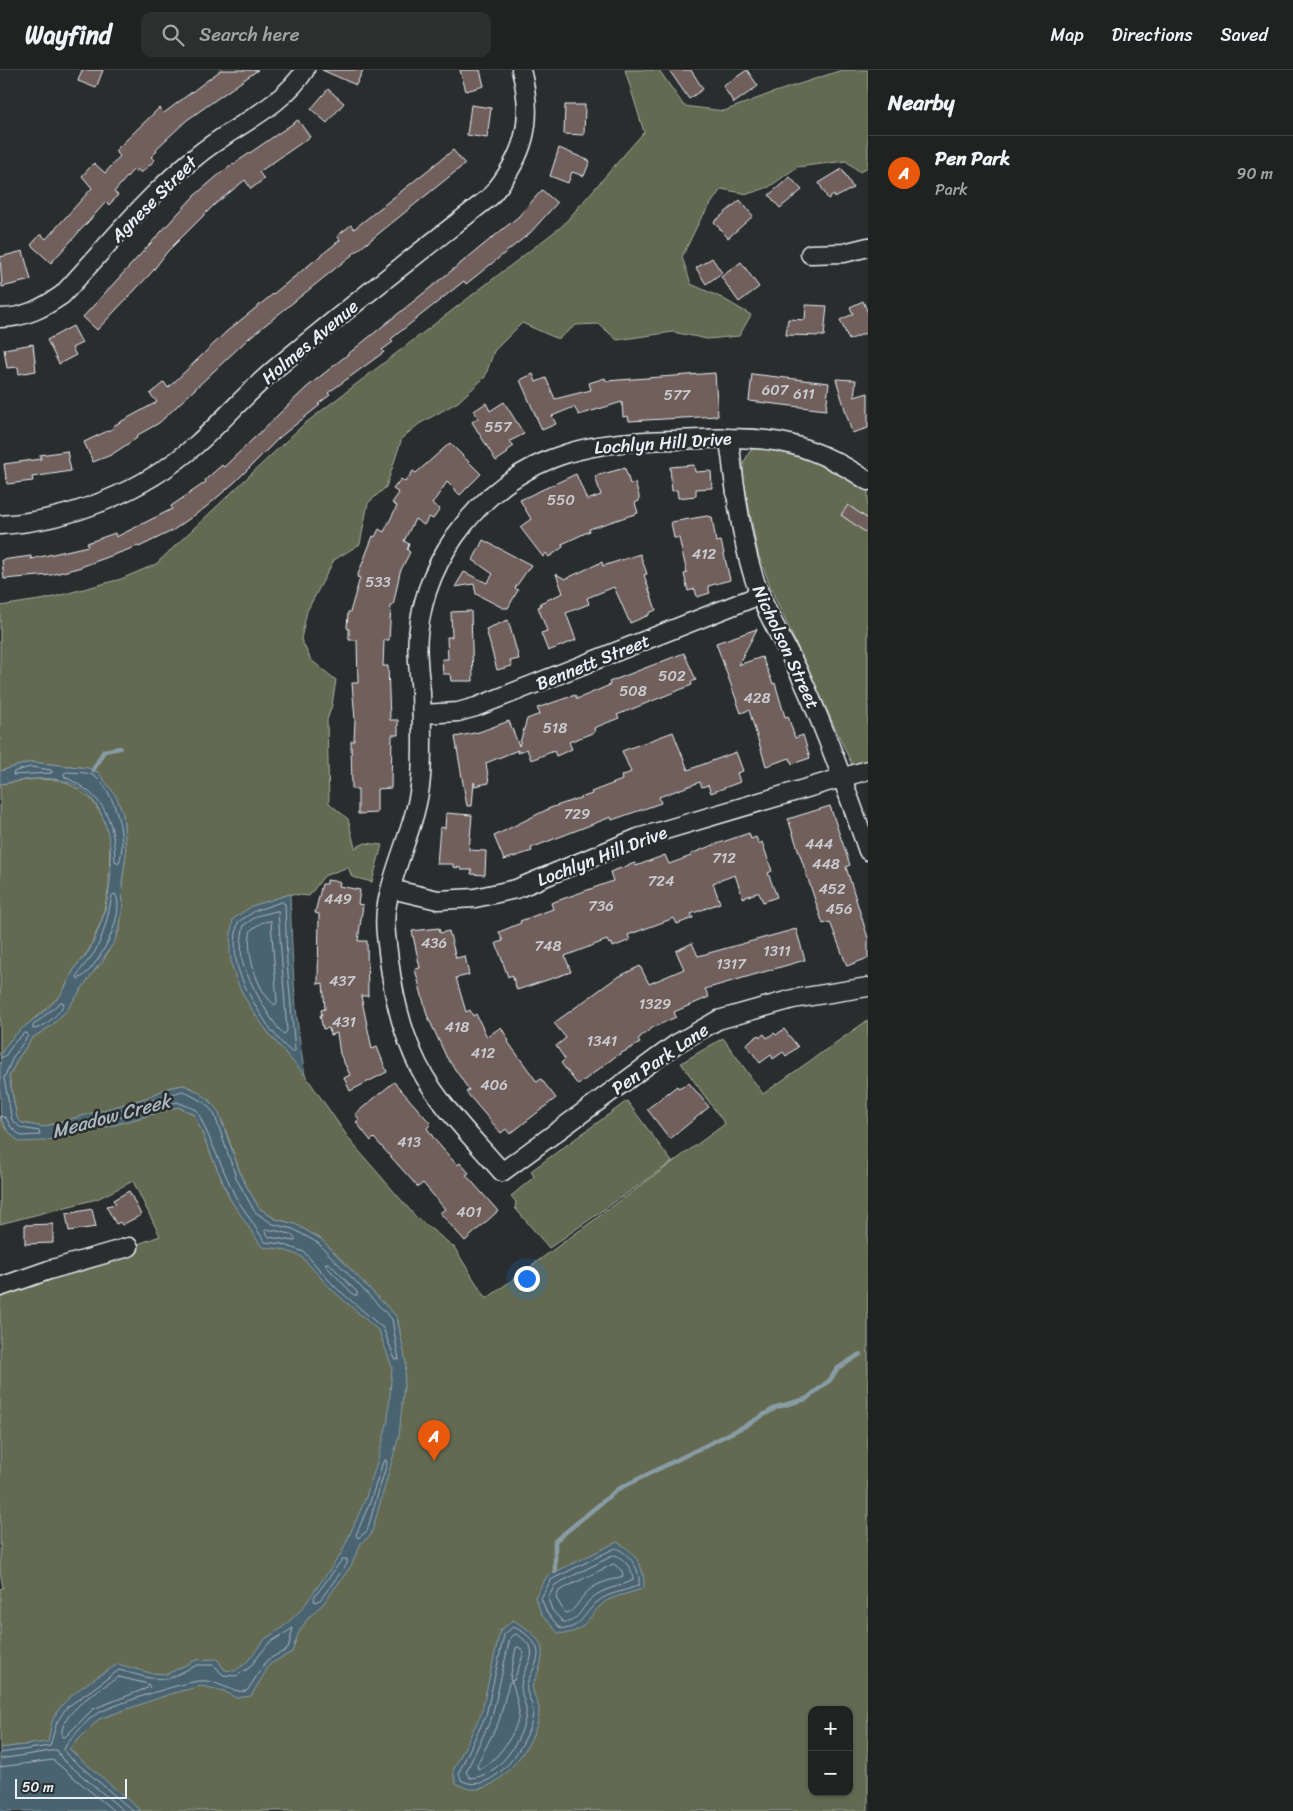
<!DOCTYPE html>
<html lang="en">
<head>
<meta charset="utf-8">
<style>
  :root { --surface:#202222; --page:#2d2f2f; --text:#f1f3f6; --muted:#a2a4a5; --line:#3d3f40; --accent:#ea580c }
  body { margin:0; font-family:Sriracha,sans-serif; background:var(--page); color:var(--text) }
  .controls { position:absolute; right:15px; bottom:15px; display:grid; overflow:hidden; border-radius:10px; box-shadow:0 1px 4px #0004 }
  .controls button { width:45px; height:45px; display:grid; place-items:center; padding:0; border:0; border-bottom:1px solid var(--line); background:var(--surface); color:var(--text); font:25px sans-serif }
  .scale { position:absolute; left:15px; bottom:12px; width:112px; box-sizing:border-box; padding-left:5px; border:2px solid #e8f1f8; border-top:0; font-size:14px; line-height:18px; white-space:nowrap; color:#e8f1f8; -webkit-text-stroke:4px #2a2d2e; paint-order:stroke }
  .you { position:absolute; left:526px; top:1208px; width:18px; height:18px; margin:-12px; border:4px solid #fff; border-radius:50%; background:#1a73e8; box-shadow:0 0 0 8px #1a73e833 }
  .badge { display:grid; place-items:center; width:32px; height:32px; border-radius:50%; background:var(--accent); color:#fff; font-size:16px; font-weight:700 }
  .pin { position:absolute; translate:-50% -41px; filter:drop-shadow(0 1px 2px #0008) }
  .pin::after { content:''; position:absolute; top:26px; width:18px; height:15px; background:inherit; clip-path:polygon(0 0,100% 0,50% 100%) }
  .list { margin:0; padding:0; list-style:none }
  h2 { display:flex; justify-content:space-between; align-items:center; height:65px; margin:0; padding:0 20px; font-size:21px }
  h2 small { font-size:16px; font-weight:400; color:var(--muted) }
  .list li { display:grid; grid-template-columns:32px 1fr auto; gap:15px; align-items:center; box-sizing:border-box; height:75px; padding:0 20px; border-top:1px solid var(--line) }
  .list b { display:block; font-size:19px; white-space:nowrap }
  .list p { margin:0; font-size:16px; white-space:nowrap; color:var(--muted) }
  .list em { font-size:16px; font-style:normal; color:var(--muted) }
  .icon { flex:none; width:28px; height:28px; fill:none; stroke:currentColor; stroke-width:2; stroke-linecap:round; stroke-linejoin:round }
  .map { position:relative; flex:none; width:868px; height:1741px; overflow:hidden }
  header { display:flex; align-items:center; gap:30px; box-sizing:border-box; height:70px; padding:0 25px; background:var(--surface); border-bottom:1px solid var(--line) }
  header strong { font-size:24px }
  nav { display:flex; gap:28px; margin-inline-start:auto; font-size:18px }
  .search { width:350px; height:45px; background:var(--page); display:flex; align-items:center; gap:12px; box-sizing:border-box; padding:0 18px; border-radius:10px; color:var(--muted); font-size:19px }
  main { display:flex }
  aside { flex:1; background:var(--surface) }
  .map>svg:first-child { display:block }
  .green { fill:#636b51; stroke:#a6aea4; fill-rule:evenodd }
  .water { fill:#4a636f; stroke:#899ca6 }
  .lines { fill:none; stroke-linecap:round; stroke-linejoin:round }
  .shore { stroke:#a9b8c1; stroke-width:1 }
  .stream { stroke:#899ca6; stroke-width:4.5 }
  .building { fill:#715f5c; stroke:#e8f1f8 }
  .minor-casing { stroke:#e8f1f8; stroke-width:21 }
  .minor { stroke:#2a2d2e; stroke-width:18 }
  .labels { text-anchor:middle; dominant-baseline:central; stroke-width:5; stroke-linejoin:round; paint-order:stroke }
  .number-label { font-size:15px; fill:#caccd1 }
  .street-label { font-size:18px; fill:#e8f1f8; stroke:#2a2d2e }
  .water-label { font-size:19px; font-style:italic; fill:#a9b8c1; stroke:#2a2d2e }
</style>
</head>
<body>
<header>
<strong>Wayfind</strong>
<div class="search"><svg class="icon" aria-label="search" viewBox="0 0 24 24"><circle cx="10" cy="10" r="6"/><path d="M15 15l6 6"/></svg>Search here</div>
<nav><a>Map</a><a>Directions</a><a>Saved</a></nav>
</header>
<main>
<div class="map">
<svg width="868" height="1741" viewBox="0 0 868 1741">
  <rect width="100%" height="100%" fill="#2a2d2e"/>
  <filter id="ink" filterUnits="userSpaceOnUse"><feTurbulence type="fractalNoise" baseFrequency=".02" numOctaves="2"/><feDisplacementMap in="SourceGraphic" scale="10" xChannelSelector="R" yChannelSelector="G"/><feConvolveMatrix kernelMatrix="1 2 1 2 8 2 1 2 1" color-interpolation-filters="sRGB"/></filter>
  <g filter="url(#ink)">
    <g class="green">
      <path d="M625,0H659L684,36L724,41L772,23L842,0H868V97L860,102L846,91L797,97L769,117L748,124L721,119L700,150L682,187L691,214L722,228L751,245L739,266L707,269L673,262L617,270L599,254L576,255L558,269L522,253L494,281L485,307L458,332L419,354L402,368L386,417L368,433L360,474L334,490L307,541L301,569L311,590L336,610L332,635L327,650L329,733L348,749L355,778L365,773L382,775L372,812L352,807L348,797L324,806L309,826L290,824L253,836L232,895L245,925L270,965L305,1005L352,1073L416,1147L454,1177L486,1229L725,1054L681,993L723,968L763,1024L868,950V1741H95L43,1673L0,1678V1519L3,1518L0,1501V1224L160,1166L133,1111L97,1129L0,1154V1046L6,1060L44,1071L103,1058L178,1037L194,1044L230,1129L237,1138L250,1134L392,1256V1297L400,1263L397,1247L321,1169L295,1154L275,1149L259,1138L242,1108L223,1053L209,1030L197,1021L184,1015L168,1018L146,1028L43,1057L22,1053L17,1048L9,1007L17,990L32,968L51,956L67,940L84,912L102,893L119,861L123,837L122,813L126,784L123,744L88,698L31,692L0,701V536L46,529L121,509L156,494L303,355L562,156L644,62ZM812,1640H849V1722H812Z"/>
      <path d="M769,376C804,387 839,396 868,421V691L853,697L774,526L758,484L744,412L743,394L750,381L757,377Z"/>
      <polygon points="36,709 61,710 78,719 92,730 106,752 110,769 109,817 102,849 89,880 76,896 61,925 10,970 0,986 0,714"/>
      <polygon points="627,1031 672,1092 549,1178 515,1138 516,1132 511,1126 534,1107 531,1101"/>
    </g>
    <g class="water">
      <path d="M31,692L88,698L98,702L116,726L123,744L126,784L122,813L123,837L115,871L67,940L51,956L32,968L17,990L9,1007L17,1048L22,1053L43,1057L146,1028L168,1018L184,1015L197,1021L209,1030L218,1041L242,1108L259,1138L275,1149L295,1154L321,1169L397,1247L406,1293L399,1366L371,1465L361,1473L351,1496L324,1533L308,1548L298,1564L292,1582L270,1594L251,1626L236,1628L224,1621L202,1616L173,1623L99,1649L69,1679L141,1741H0V1678L48,1672C50,1665 50,1656 53,1649C65,1624 96,1608 118,1594L150,1603L167,1604L196,1590L217,1589L225,1600L235,1601L246,1593L265,1569L282,1558L301,1540L341,1484L365,1430L379,1386L388,1350L392,1297L379,1261L331,1219L301,1186L281,1179L262,1177L230,1129L194,1044L178,1037L103,1058L43,1071L19,1072C11,1064 5,1059 1,1048C0,1040 0,992 1,984C14,956 46,947 62,923C68,914 71,904 76,896C80,891 85,887 89,881C94,873 98,860 102,850C117,806 119,723 60,710C41,706 19,711 0,714V701Z"/>
      <path d="M290,824C292,885 294,945 305,1005C278,975 242,936 232,896C228,881 231,864 233,849L252,836Z"/>
      <path d="M617,1472C635,1482 645,1497 644,1518C633,1523 621,1524 610,1529C589,1539 587,1567 558,1563L542,1545L535,1527L547,1506Z"/>
      <path d="M513,1550C548,1570 548,1582 532,1616C533,1624 538,1631 539,1639C541,1665 507,1712 482,1718C472,1721 465,1718 456,1713L453,1701L481,1644L500,1561Z"/>
    </g>
    <g class="lines">
      <g class="shore">
        <polygon points="31,697 51,700 52,703 13,705 14,702"/>
        <path d="M67,702C75,703 87,701 94,706C115,719 128,771 119,793L115,791C114,748 105,727 65,707L64,704Z"/>
        <path d="M115,824C128,841 97,902 78,909L77,906C81,897 89,891 94,883C104,866 108,845 112,826Z"/>
        <path d="M282,832L285,834L287,893L295,980L293,983C273,969 243,919 237,895C234,882 235,865 238,852L255,841Z"/>
        <path d="M278,841L287,961L284,964C272,955 248,909 243,894C240,883 241,866 244,855L257,846Z"/>
        <path d="M271,851L277,932L275,935C257,922 245,881 251,860L261,853Z"/>
        <path d="M61,932L64,933C61,943 43,959 33,959V956Z"/>
        <polyline points="0,988 5,986 14,973 24,963 27,963 28,966 13,987 4,1008 12,1050 21,1058 39,1061 40,1065 21,1066 11,1057 6,1048 0,1046"/>
        <polygon points="183,1021 205,1033 214,1043 237,1110 255,1142 273,1154 293,1159 318,1173 392,1249 399,1290 395,1289 383,1258 334,1216 304,1182 282,1174 265,1172 235,1126 197,1040 177,1032 81,1058 78,1056 80,1053"/>
        <polygon points="267,1159 291,1164 296,1170 294,1171 269,1167 265,1161"/>
        <polygon points="326,1193 329,1193 357,1222 357,1225 354,1225 326,1196"/>
        <polygon points="386,1390 387,1393 367,1461 358,1468 356,1465 370,1432 383,1392"/>
        <path d="M616,1478C630,1484 641,1500 639,1515C625,1522 608,1522 596,1533C585,1543 578,1562 560,1558L547,1543L541,1528L551,1510Z"/>
        <path d="M615,1485C625,1488 633,1501 633,1510C619,1518 605,1517 592,1528C583,1535 578,1554 563,1552L552,1540L548,1528L555,1515Z"/>
        <polygon points="343,1489 347,1489 347,1494 320,1530 315,1532 314,1528"/>
        <path d="M614,1494L622,1501L623,1506C609,1511 594,1513 584,1525C578,1532 574,1543 565,1543L556,1528L559,1521Z"/>
        <path d="M513,1557C520,1559 526,1564 531,1569C547,1586 531,1598 527,1615C525,1624 533,1632 533,1641C533,1669 493,1729 461,1710L459,1702L486,1645L504,1565Z"/>
        <path d="M516,1564C548,1583 521,1594 521,1617C521,1626 527,1635 526,1643C523,1670 499,1707 470,1708L466,1702L492,1647L510,1568Z"/>
        <polygon points="519,1577 524,1583 514,1610 511,1611 510,1609 516,1578"/>
        <path d="M119,1607L148,1614L150,1617L93,1639L65,1667H62C58,1643 101,1618 119,1607Z"/>
        <path d="M512,1612C514,1616 519,1638 519,1643C518,1661 496,1694 478,1699L477,1695L499,1651L509,1613Z"/>
        <path d="M0,1683L50,1676L57,1652L66,1638L119,1600L149,1608L168,1609L197,1595H214L223,1605L236,1606L249,1598L269,1573L293,1558L288,1579L267,1590L247,1621C231,1624 217,1609 200,1611C183,1612 108,1636 95,1645C84,1653 75,1665 66,1675L64,1680L66,1684L133,1741"/>
        <polyline points="0,1689 57,1680 62,1689 124,1741"/>
        <polyline points="0,1697 53,1690 114,1741"/>
      </g>
      <g class="stream">
        <polyline points="93,700 104,681 120,678"/>
        <polyline points="555,1502 555,1471 618,1419 745,1356 777,1337 806,1329 830,1310 837,1299 860,1284"/>
      </g>
    </g>
    <g class="building">
      <polygon points="82,0 103,0 96,18 78,11"/>
      <polygon points="221,0 258,0 187,50 156,79 157,81 151,87 155,90 141,103 137,99 135,102 133,100 114,122 118,125 109,135 106,132 51,193 31,175 41,164 46,169 92,118 82,106 94,93 105,103 120,86 115,81 159,38 164,43"/>
      <polygon points="322,0 363,0 356,15"/>
      <polygon points="460,0 480,0 484,16 466,21"/>
      <polygon points="669,0 691,0 703,19 689,29"/>
      <polygon points="747,0 758,16 734,33 723,16"/>
      <polygon points="328,19 344,33 327,53 311,39"/>
      <polygon points="471,35 491,38 487,68 467,65"/>
      <polygon points="565,35 585,35 584,65 564,64"/>
      <polygon points="298,50 310,67 259,102 264,109 251,119 245,110 214,135 167,182 152,202 97,260 83,247 194,126 222,102"/>
      <polygon points="559,78 590,91 584,106 572,102 568,113 550,106"/>
      <polygon points="453,80 465,94 249,268 159,353 136,366 137,368 111,385 93,392 84,372 114,358 113,356 157,332 150,324 164,312 168,318 226,262 340,170 337,166 351,155 354,159"/>
      <polygon points="842,99 853,118 835,128 834,125 828,129 819,113"/>
      <polygon points="790,107 802,120 780,138 769,125"/>
      <polygon points="542,120 557,133 530,163 466,214 464,211 391,269 393,272 382,280 384,282 328,323 330,325 318,334 320,335 280,367 235,412 206,437 172,461 139,477 138,476 78,498 51,505 4,509 2,490 31,486 31,489 88,476 87,473 115,463 116,467 172,439 171,436 206,412 205,410 222,395 224,397 306,318 518,147"/>
      <polygon points="740,130 753,146 728,168 714,152"/>
      <polygon points="23,181 31,210 2,217 0,187"/>
      <polygon points="712,188 722,203 706,214 696,198"/>
      <polygon points="741,192 759,217 739,232 721,207"/>
      <polygon points="863,231 868,243 868,262 849,270 840,250 853,244 850,237"/>
      <polygon points="806,235 827,236 824,266 786,265 788,249 805,250"/>
      <polygon points="73,256 82,273 72,278 76,285 59,294 47,270"/>
      <polygon points="33,274 36,301 19,304 18,297 7,298 4,279"/>
      <polygon points="715,303 718,346 629,351 628,346 623,347 622,332 579,345 574,337 552,346 556,354 542,360 520,310 533,304 536,312 546,308 555,329 591,320 589,313 605,308 606,311"/>
      <polygon points="752,304 829,313 826,340 749,331"/>
      <polygon points="836,309 856,310 854,327 868,323 868,358 852,363"/>
      <polygon points="504,332 524,364 510,371 514,376 507,381 508,383 496,391 472,352 478,348 474,341 486,333 490,341"/>
      <polygon points="450,373 481,404 460,425 447,412 432,434 440,439 433,449 429,447 424,455 415,449 404,471 409,474 407,480 410,482 400,502 393,536 391,535 389,570 384,570 383,596 388,596 390,650 398,650 398,665 392,665 391,718 377,719 377,743 358,744 358,719 352,719 351,671 354,671 355,650 352,613 358,613 357,570 349,570 349,559 347,558 348,542 350,542 360,508 357,507 373,466 375,467 379,459 384,462 397,436 392,433 399,423 393,419 401,409 405,412 413,401 416,403"/>
      <polygon points="67,381 71,401 32,407 33,411 7,414 4,394 41,389 40,385"/>
      <polygon points="694,395 695,402 711,401 712,418 696,419 696,426 678,428 677,420 672,421 670,397"/>
      <polygon points="625,398 630,414 635,413 639,426 639,431 635,433 638,443 589,459 590,461 562,474 563,477 549,487 546,483 543,487 520,457 531,449 520,430 576,404 587,430 601,425 595,406"/>
      <polygon points="848,435 868,449 868,464 841,445"/>
      <polygon points="707,446 712,447 716,472 721,471 730,510 708,516 710,523 697,527 695,519 688,521 684,504 687,503 679,468 674,468 671,452"/>
      <polygon points="483,470 531,495 515,518 518,520 508,538 503,538 476,524 474,514 455,517 464,502 487,513 493,504 473,490"/>
      <polygon points="640,484 647,504 644,505 656,540 649,543 649,545 630,553 614,517 587,528 589,534 566,543 576,570 548,581 541,563 547,561 538,537 541,536 540,533 563,523 556,504 565,509 602,492 603,496"/>
      <polygon points="471,541 473,611 451,611 450,604 443,604 442,589 448,589 447,567 452,567 451,542"/>
      <polygon points="508,550 519,589 510,591 512,596 497,600 486,559"/>
      <polygon points="757,559 738,595 762,587 773,614 775,613 785,647 788,646 795,668 803,665 810,688 792,694 790,688 766,696 749,640 741,643 716,573"/>
      <polygon points="684,583 696,610 691,612 692,615 617,645 619,648 594,658 595,662 569,672 572,679 556,686 554,681 531,690 527,679 517,683 518,680 486,693 489,713 475,716 474,712 472,736 467,736 455,667 479,662 509,651 519,676 527,649 540,644 537,638 575,625 577,629 610,615 609,612"/>
      <polygon points="673,662 688,700 736,682 743,701 737,703 740,712 711,723 708,715 702,717 700,712 659,727 661,733 612,750 611,747 531,778 532,781 504,790 494,766 550,738 592,724 591,722 622,710 621,706 631,702 622,681"/>
      <polygon points="830,736 850,795 846,797 868,868 868,888 847,896 830,852 823,854 788,749"/>
      <polygon points="446,743 472,745 469,780 486,781 485,805 471,804 472,800 461,800 461,798 453,797 453,794 437,794 440,757 445,758"/>
      <polygon points="749,763 751,769 756,767 759,774 762,772 772,801 768,803 777,827 763,832 759,823 756,823 743,828 735,805 713,813 720,833 691,844 693,848 677,854 674,848 628,865 630,870 613,877 612,873 609,874 607,870 565,886 571,902 517,920 512,905 508,907 496,873 503,871 499,862 521,853 520,851 553,839 551,833 613,811 610,802 635,793 636,796 665,785 669,794 691,786 691,784 708,777"/>
      <polygon points="327,810 340,812 339,816 360,820 358,834 363,835 358,871 367,871 368,926 361,926 372,979 377,977 387,1002 350,1021 344,1008 350,1005 340,984 337,963 330,965 329,958 323,959 320,945 322,945 321,940 325,939 323,913 318,914 319,844 315,843 322,814 327,814"/>
      <polygon points="439,858 440,863 449,861 456,888 465,886 469,905 456,908 466,942 470,940 473,946 476,944 487,967 501,957 509,971 508,972 537,1012 541,1009 556,1028 510,1064 506,1059 501,1063 466,1022 469,1020 446,986 427,945 415,899 420,898 412,861"/>
      <polygon points="796,859 805,890 705,919 709,927 674,942 676,947 652,958 640,967 638,970 640,973 616,986 578,1015 561,993 565,989 556,976 566,968 554,953 616,908 640,896 649,914 684,899 676,881 692,873 698,886"/>
      <polygon points="784,959 798,977 786,986 783,982 773,989 771,985 760,993 746,974 759,965 760,967 764,964 767,968 774,963 776,965"/>
      <polygon points="394,1012 431,1054 427,1058 435,1070 457,1095 460,1093 469,1103 466,1105 498,1141 465,1171 440,1143 445,1139 423,1113 418,1117 374,1068 371,1071 356,1052 359,1049 355,1044"/>
      <polygon points="689,1013 709,1037 670,1069 647,1039 677,1016 678,1018"/>
      <polygon points="129,1121 141,1145 122,1155 120,1152 116,1154 106,1136 116,1134 113,1130"/>
      <polygon points="92,1139 96,1157 69,1161 66,1144"/>
      <polygon points="53,1154 53,1173 25,1174 25,1155"/>
    </g>
    <g class="lines">
      <defs>
        <g id="minor">
          <polyline points="810,184 844,183 868,177"/>
          <path d="M0,248C24,248 43,238 62,225C106,178 147,125 198,85C232,57 281,38 305,0"/>
          <path d="M728,368C732,384 732,399 735,416C739,446 744,476 753,505C764,542 787,576 803,611C828,666 848,724 868,781"/>
          <path d="M868,411C795,362 756,367 672,370C636,371 599,373 565,384C486,409 426,483 418,565C416,584 419,603 421,622C422,650 423,678 421,707C418,751 395,791 387,834C383,852 387,872 389,890C393,923 400,954 413,984C430,1026 473,1068 502,1102L676,974L718,950L793,929L868,917"/>
          <path d="M0,455C70,451 144,421 197,374C226,348 251,318 282,293C350,236 420,182 490,127C524,87 535,52 521,0"/>
          <polyline points="422,644 458,642 476,637 760,525"/>
          <polyline points="391,819 438,830 475,828 516,819 638,768 868,700"/>
          <polyline points="0,1217 49,1200 129,1177"/>
        </g>
      </defs>
      <use href="#minor" class="minor-casing"/>
      <use href="#minor" class="minor"/>
    </g>
  </g>
  <g class="labels">
    <g class="number-label">
      <text x="775" y="320">607</text>
      <text x="804" y="324">611</text>
      <text x="677" y="325">577</text>
      <text x="498" y="357">557</text>
      <text x="561" y="430">550</text>
      <text x="704" y="484">412</text>
      <text x="378" y="512">533</text>
      <text x="672" y="606">502</text>
      <text x="633" y="621">508</text>
      <text x="757" y="628">428</text>
      <text x="555" y="658">518</text>
      <text x="577" y="744">729</text>
      <text x="819" y="774">444</text>
      <text x="724" y="788">712</text>
      <text x="826" y="794">448</text>
      <text x="661" y="811">724</text>
      <text x="832" y="819">452</text>
      <text x="338" y="829">449</text>
      <text x="601" y="836">736</text>
      <text x="839" y="839">456</text>
      <text x="434" y="873">436</text>
      <text x="548" y="876">748</text>
      <text x="777" y="881">1311</text>
      <text x="731" y="894">1317</text>
      <text x="342" y="911">437</text>
      <text x="655" y="934">1329</text>
      <text x="344" y="952">431</text>
      <text x="457" y="957">418</text>
      <text x="602" y="971">1341</text>
      <text x="483" y="983">412</text>
      <text x="494" y="1015">406</text>
      <text x="409" y="1072">413</text>
      <text x="469" y="1142">401</text>
    </g>
    <g class="street-label">
      <text transform="translate(154 129) rotate(-45)">Agnese Street</text>
      <text transform="translate(310 272) rotate(-40)">Holmes Avenue</text>
      <text transform="translate(663 373) rotate(-4)">Lochlyn Hill Drive</text>
      <text transform="translate(786 577) rotate(65)">Nicholson Street</text>
      <text transform="translate(593 592) rotate(-22)">Bennett Street</text>
      <text transform="translate(602 786) rotate(-21)">Lochlyn Hill Drive</text>
      <text transform="translate(660 989) rotate(-34)">Pen Park Lane</text>
    </g>
    <g class="water-label">
      <text transform="translate(111 1046) rotate(-15)">Meadow Creek</text>
    </g>
  </g>
</svg>
<div class="controls">
<button>+</button>
<button>−</button>
</div>
<div class="scale">50 m</div>
<div class="you"></div>
<div class="pin badge" style="left:434px;top:1391px">A</div>
</div>
<aside>
<h2>Nearby<small></small></h2>
<ul class="list">
<li><span class="badge">A</span><div><b>Pen Park</b><p>Park</p></div><em>90 m</em></li>
</ul>
</aside>
</main>
</body>
</html>
